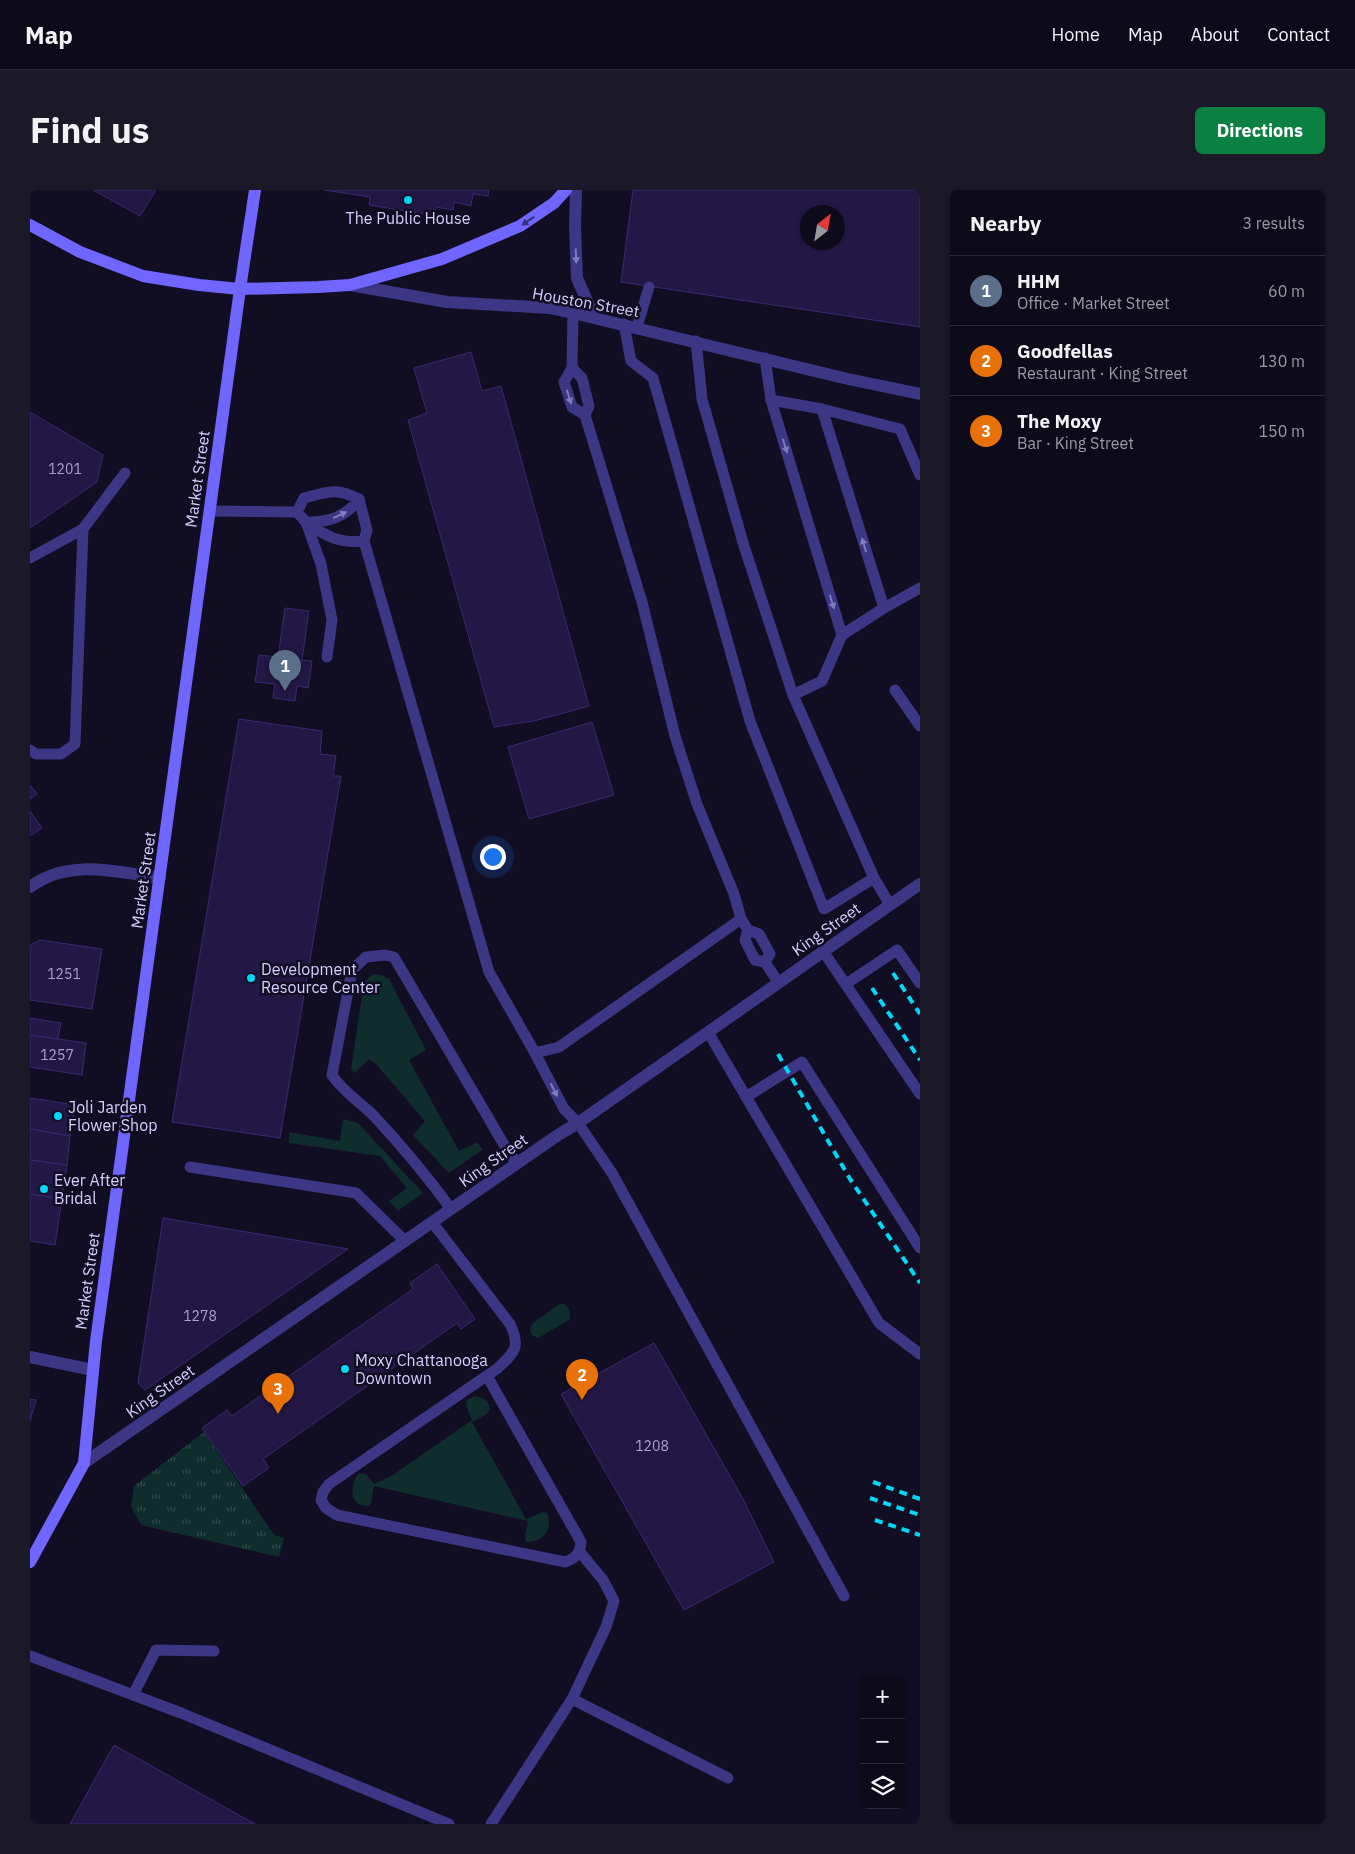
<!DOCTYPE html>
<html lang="en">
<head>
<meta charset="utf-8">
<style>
  :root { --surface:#0d0a1a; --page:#1b1827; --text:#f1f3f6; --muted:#9a9aa2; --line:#2d2b39; --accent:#0b8043 }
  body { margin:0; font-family:"IBM Plex Sans",sans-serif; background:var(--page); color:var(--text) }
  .controls { position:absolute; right:15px; bottom:15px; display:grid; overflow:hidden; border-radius:8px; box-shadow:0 1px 4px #0004 }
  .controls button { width:45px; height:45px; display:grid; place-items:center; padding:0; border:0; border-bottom:1px solid var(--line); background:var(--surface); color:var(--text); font:25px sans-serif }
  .compass { position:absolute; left:770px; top:15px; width:45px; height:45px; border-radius:50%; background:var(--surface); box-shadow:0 1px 4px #0004; rotate:31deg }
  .you { position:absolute; left:462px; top:666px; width:18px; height:18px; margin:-12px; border:4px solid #fff; border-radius:50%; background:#1a73e8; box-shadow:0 0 0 8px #1a73e833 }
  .badge { display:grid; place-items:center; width:32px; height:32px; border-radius:50%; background:var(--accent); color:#fff; font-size:16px; font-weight:700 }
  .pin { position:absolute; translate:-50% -41px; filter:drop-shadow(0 1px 2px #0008) }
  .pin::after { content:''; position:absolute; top:26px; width:18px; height:15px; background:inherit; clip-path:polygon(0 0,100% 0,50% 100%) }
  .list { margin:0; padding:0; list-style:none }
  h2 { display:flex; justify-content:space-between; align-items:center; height:65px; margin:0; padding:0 20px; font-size:21px }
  h2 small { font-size:16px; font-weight:400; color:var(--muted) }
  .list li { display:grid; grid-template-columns:32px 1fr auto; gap:15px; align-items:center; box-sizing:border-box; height:70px; padding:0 20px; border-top:1px solid var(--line) }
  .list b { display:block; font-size:19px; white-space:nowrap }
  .list p { margin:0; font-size:16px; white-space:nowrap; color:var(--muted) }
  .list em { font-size:16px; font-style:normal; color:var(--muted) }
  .icon { flex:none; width:28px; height:28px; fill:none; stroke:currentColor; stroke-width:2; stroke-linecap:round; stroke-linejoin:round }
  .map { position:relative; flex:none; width:890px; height:1634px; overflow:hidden; border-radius:8px }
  header { display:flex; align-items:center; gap:30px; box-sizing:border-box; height:70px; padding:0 25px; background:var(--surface); border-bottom:1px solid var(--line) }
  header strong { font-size:24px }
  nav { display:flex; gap:28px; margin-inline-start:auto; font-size:18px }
  .intro { display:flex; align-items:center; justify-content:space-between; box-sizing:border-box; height:120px; padding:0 30px }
  h1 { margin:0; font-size:35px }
  .button { padding:12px 22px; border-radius:8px; background:var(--accent); color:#fff; font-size:18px; font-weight:700 }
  main { display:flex; gap:30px; padding:0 30px }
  aside { flex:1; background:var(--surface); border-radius:8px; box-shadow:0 1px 4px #0004 }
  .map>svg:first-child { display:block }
  .grass { fill:#102d2d }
  .park { fill:url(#park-tufts) }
  .building { fill:#231845; stroke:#3a2971; fill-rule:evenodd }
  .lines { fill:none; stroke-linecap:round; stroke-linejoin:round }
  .lane { stroke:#3c3684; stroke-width:11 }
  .street { stroke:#3c3684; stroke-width:12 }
  .secondary { stroke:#6f66ff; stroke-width:12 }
  .rail { stroke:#00d8fa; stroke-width:4; stroke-dasharray:8 6; stroke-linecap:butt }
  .oneway { fill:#37317b }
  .oneway2 { fill:#817bbb }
  .poi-dot { fill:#00d8fa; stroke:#110d23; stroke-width:2 }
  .labels { text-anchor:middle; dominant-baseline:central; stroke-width:5; stroke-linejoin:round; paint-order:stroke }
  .number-label { font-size:14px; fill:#a9a1d0 }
  .poi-label { font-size:16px; fill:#d6cfff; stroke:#110d23; text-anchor:start }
  .street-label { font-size:16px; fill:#d6cfff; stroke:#110d23 }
</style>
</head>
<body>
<header>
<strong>Map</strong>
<nav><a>Home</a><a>Map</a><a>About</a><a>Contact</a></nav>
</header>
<div class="intro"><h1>Find us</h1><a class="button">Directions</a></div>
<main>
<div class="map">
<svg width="890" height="1634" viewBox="0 0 890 1634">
  <defs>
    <pattern id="park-tufts" width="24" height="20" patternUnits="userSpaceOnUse" patternTransform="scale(1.25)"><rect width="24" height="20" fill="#102d2d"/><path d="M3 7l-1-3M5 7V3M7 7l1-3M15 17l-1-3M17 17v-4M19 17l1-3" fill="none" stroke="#324a4c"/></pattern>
  </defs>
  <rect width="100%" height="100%" fill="#110d23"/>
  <g class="grass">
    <polygon points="343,784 352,785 359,789 396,860 379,870 429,961 446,953 449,954 452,960 419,983 383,945 395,931 346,874 339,869 325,883 321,879 334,792"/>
    <polygon points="313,929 328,933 393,1003 368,1021 359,1011 377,998 350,966 259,953 259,942 310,951"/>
    <path d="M529,1114H535C539,1119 542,1123 539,1130L510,1147L507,1148L502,1145L500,1140L502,1134Z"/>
    <path d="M444,1206C452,1207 459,1210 460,1219L457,1224L442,1232L496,1329L513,1322L517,1323C524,1338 513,1353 496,1352L495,1346L498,1331L344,1296L341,1314L339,1316C319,1317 319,1295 329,1283L336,1284L344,1294L363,1285L442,1230L436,1216L437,1210Z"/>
  </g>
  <polygon class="park" points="174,1242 244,1345 254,1348 249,1367 111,1335 101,1316 104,1296"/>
  <g class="building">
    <polygon points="63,0 126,0 110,26"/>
    <polygon points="294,0 459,0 458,6 443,4 441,16 424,12 423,20 406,17 405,26 339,15 340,7"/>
    <path d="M603,0H890V137L591,92ZM778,22H808V52H778Z"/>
    <polygon points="441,162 452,201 471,196 559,516 504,531 464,537 378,230 397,223 384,178"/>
    <polygon points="0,222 73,265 67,292 0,338"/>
    <polygon points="255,418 279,421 272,470 282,471 278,498 267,496 265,511 243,508 245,494 225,492 229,465 248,467"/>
    <polygon points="209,529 292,541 290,564 306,566 303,586 311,586 250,948 142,932"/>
    <polygon points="562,532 584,605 499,629 478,557"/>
    <polygon points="0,595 7,604 0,609"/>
    <polygon points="0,621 12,638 0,646"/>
    <polygon points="10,750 72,759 62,819 0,810 0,755"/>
    <polygon points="0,828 31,833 28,849 0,845"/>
    <polygon points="0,845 56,853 52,885 0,877"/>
    <polygon points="0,908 46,915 40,946 0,939"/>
    <polygon points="0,939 40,946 37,975 0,970"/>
    <polygon points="0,970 37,975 32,1009 0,1004"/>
    <polygon points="0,1004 32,1009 25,1055 0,1051"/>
    <polygon points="133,1028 318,1059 115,1200 108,1193"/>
    <polygon points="407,1074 445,1129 431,1139 427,1133 233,1269 239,1278 213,1296 172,1238 197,1220 202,1226 383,1099 380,1093"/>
    <polygon points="624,1153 713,1309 744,1372 654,1420 531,1204"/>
    <polygon points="0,1209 6,1210 0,1231"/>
    <polygon points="84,1555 225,1634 40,1634"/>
  </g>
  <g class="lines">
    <g class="lane">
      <polyline points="594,134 601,171 623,188 720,531 794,719 844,688"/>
      <polyline points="607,137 619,97"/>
      <polyline points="666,151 672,209 714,356 763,505"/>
      <polyline points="735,168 741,210 812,445"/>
      <polyline points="542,178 543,123"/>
      <polyline points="741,210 792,219 870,239 890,285"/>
      <polyline points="792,219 854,418"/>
      <path d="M180,321L267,322L276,332C298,333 316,327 329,309C305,297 298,302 274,308L267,322"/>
      <polyline points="276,332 291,374 302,430 297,467"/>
      <path d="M276,332C295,346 310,354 334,351L337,340L329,309"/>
      <polyline points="334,351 459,782 505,863 529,857 711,729 704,704 667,614 645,546 612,412 555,225 542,217 534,192 542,178 552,188 559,216 555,225"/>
      <polyline points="0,368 53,339"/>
      <polyline points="865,500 890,536"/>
      <polyline points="0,560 6,564 31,564 45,554 53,339 95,283"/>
      <polyline points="860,715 844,688 763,505 792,491 812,445 854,418 890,398"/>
      <polyline points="711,729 718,740 729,744 740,764 735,772 725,770 715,750 718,740"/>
      <polyline points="793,761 890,904"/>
      <polyline points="735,772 748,792"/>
      <polyline points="816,794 867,760 890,793"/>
      <polyline points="678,842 849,1133 890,1164"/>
      <polyline points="505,863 534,919 548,933 582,983 814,1406"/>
      <polyline points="716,907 772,872 890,1058"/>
      <polyline points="160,977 326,1003 375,1051"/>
      <path d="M421,1019C397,986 372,956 344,926C329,911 314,903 302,885L322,780L336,767L355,765L364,767L476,958L487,973"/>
      <path d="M402,1032L480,1134C491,1157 485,1162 468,1178L299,1294L293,1302L291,1310L296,1318L307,1325L535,1372C546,1368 550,1364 551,1352L457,1186"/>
      <polyline points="0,1466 151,1523 419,1634"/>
      <polyline points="103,1505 126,1460 184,1461"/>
      <polyline points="542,1509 576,1437 584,1411 573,1390 550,1362"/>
      <polyline points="461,1634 542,1509 698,1588"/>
    </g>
    <g class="street">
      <polyline points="546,0 545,37 547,88 564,127"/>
      <polyline points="320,95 417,112 519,118 543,123 818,189 890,204"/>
      <path d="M0,697C38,668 87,682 130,688"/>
      <polyline points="0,1167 63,1180"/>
      <polyline points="54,1273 528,945 548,933 890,694"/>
    </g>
    <g class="secondary">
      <polyline points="0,35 50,62 113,86 169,95 210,99 288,97 320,95 412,69 490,36 524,13 536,0"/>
      <polyline points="0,1372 54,1273 66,1151 210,99 225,0"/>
    </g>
    <g class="rail">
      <polyline points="863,783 890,824"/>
      <polyline points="842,798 890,870"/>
      <polyline points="748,864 820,989 890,1093"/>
      <polyline points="843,1292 890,1309"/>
      <polyline points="840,1308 890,1325"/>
      <polyline points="845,1330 890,1345"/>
    </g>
  </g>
  <defs><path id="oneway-solid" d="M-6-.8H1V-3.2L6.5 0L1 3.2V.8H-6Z" transform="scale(1.25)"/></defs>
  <use class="oneway" href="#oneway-solid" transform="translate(498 31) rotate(146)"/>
  <g class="oneway2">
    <use href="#oneway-solid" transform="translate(546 66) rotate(88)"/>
    <use href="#oneway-solid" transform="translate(539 207) rotate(73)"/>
    <use href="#oneway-solid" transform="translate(755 256) rotate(73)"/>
    <use href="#oneway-solid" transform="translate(310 325) rotate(-25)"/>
    <use href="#oneway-solid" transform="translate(834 355) rotate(-107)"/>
    <use href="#oneway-solid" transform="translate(802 412) rotate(73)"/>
    <use href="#oneway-solid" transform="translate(524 900) rotate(63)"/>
  </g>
  <g class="poi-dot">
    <circle cx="378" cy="10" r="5"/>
    <circle cx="221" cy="788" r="5"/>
    <circle cx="28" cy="926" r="5"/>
    <circle cx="14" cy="999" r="5"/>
    <circle cx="315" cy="1179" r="5"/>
  </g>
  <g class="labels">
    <g class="number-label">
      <text x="35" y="279">1201</text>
      <text x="34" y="784">1251</text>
      <text x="27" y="865">1257</text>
      <text x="170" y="1126">1278</text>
      <text x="622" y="1256">1208</text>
    </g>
    <g class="poi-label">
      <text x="378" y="28" text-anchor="middle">The Public House</text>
      <text x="231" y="779">Development<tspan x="231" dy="18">Resource Center</tspan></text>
      <text x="38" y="917">Joli Jarden<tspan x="38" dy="18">Flower Shop</tspan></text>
      <text x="24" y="990">Ever After<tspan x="24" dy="18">Bridal</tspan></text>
      <text x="325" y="1170">Moxy Chattanooga<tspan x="325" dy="18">Downtown</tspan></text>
    </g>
    <g class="street-label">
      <text transform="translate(556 112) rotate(10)">Houston Street</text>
      <text transform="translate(167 289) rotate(-82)">Market Street</text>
      <text transform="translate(113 690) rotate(-82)">Market Street</text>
      <text transform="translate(796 739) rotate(-35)">King Street</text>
      <text transform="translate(463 970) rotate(-35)">King Street</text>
      <text transform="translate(57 1091) rotate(-82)">Market Street</text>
      <text transform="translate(130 1201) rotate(-35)">King Street</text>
    </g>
  </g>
</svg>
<div class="controls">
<button>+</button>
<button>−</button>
<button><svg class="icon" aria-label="layers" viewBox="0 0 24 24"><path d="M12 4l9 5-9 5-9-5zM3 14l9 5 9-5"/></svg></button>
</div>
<svg class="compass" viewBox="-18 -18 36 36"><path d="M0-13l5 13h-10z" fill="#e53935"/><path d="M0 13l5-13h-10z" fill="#9a9aa2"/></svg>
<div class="you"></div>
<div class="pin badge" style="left:255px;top:501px;background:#5c6f8a">1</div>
<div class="pin badge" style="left:552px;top:1210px;background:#e8710a">2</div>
<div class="pin badge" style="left:248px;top:1224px;background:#e8710a">3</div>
</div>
<aside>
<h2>Nearby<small>3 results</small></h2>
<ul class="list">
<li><span class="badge" style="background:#5c6f8a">1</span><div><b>HHM</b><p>Office · Market Street</p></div><em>60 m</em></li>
<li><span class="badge" style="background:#e8710a">2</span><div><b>Goodfellas</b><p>Restaurant · King Street</p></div><em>130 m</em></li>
<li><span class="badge" style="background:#e8710a">3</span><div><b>The Moxy</b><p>Bar · King Street</p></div><em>150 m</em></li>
</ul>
</aside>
</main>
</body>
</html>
